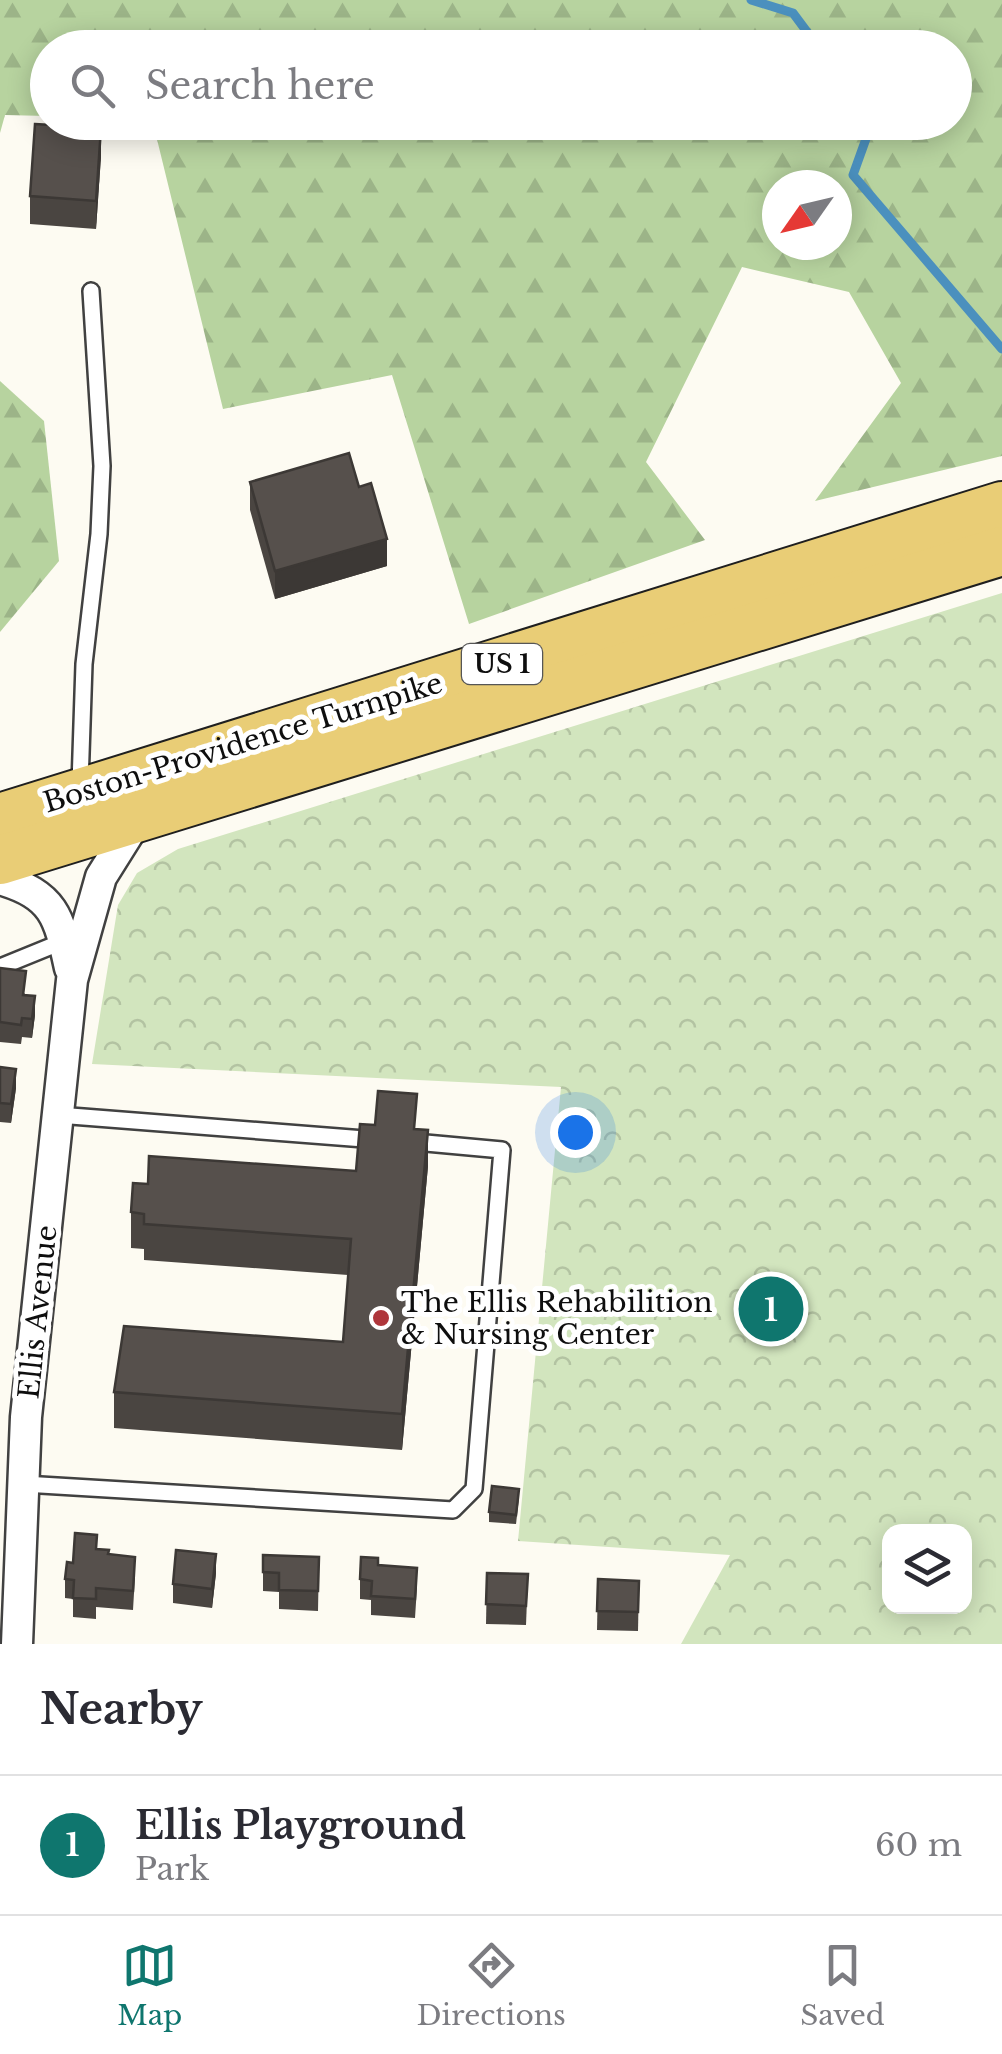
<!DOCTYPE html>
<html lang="en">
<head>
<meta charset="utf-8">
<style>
  :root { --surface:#fff; --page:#f2f2f3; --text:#2b2b33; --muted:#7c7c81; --line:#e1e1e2; --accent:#0f766e }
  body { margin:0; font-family:"Libre Baskerville",serif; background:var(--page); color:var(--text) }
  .controls { position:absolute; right:30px; bottom:30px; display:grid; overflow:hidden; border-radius:20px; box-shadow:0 5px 25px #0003 }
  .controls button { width:90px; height:90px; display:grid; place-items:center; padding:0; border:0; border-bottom:2px solid var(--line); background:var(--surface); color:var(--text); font:50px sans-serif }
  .compass { position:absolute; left:762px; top:170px; width:90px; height:90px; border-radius:50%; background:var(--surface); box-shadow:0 5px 25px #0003; rotate:236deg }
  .you { position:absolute; left:575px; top:1132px; width:35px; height:35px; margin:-25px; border:8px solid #fff; border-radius:50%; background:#1a73e8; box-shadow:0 0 0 15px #1a73e833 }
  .badge { display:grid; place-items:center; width:65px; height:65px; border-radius:50%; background:var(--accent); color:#fff; font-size:32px; font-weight:700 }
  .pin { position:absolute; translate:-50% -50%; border:5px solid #fff; box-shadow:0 2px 10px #0006 }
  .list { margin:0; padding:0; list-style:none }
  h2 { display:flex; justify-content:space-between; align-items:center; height:130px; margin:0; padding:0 40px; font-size:42px }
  h2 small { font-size:32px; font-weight:400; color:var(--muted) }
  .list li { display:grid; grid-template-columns:65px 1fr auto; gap:30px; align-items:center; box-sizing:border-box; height:140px; padding:0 40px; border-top:2px solid var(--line) }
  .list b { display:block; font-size:38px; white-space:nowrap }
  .list p { margin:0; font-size:32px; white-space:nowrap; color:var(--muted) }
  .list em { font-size:32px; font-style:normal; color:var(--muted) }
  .icon { flex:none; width:55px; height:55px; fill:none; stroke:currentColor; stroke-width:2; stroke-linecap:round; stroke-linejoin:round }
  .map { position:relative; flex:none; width:1002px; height:1644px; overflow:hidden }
  .search { position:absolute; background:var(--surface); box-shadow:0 5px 25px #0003; left:30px; right:30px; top:30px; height:110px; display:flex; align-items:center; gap:25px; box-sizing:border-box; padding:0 35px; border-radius:55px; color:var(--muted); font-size:38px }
  .sheet { height:270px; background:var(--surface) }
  nav { display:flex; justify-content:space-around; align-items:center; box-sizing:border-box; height:140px; border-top:2px solid var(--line); background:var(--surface); font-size:28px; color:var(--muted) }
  nav a { display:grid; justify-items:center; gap:5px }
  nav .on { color:var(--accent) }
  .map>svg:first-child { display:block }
  .forest { fill:url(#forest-firs); fill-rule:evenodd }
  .park { fill:url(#park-crowns); fill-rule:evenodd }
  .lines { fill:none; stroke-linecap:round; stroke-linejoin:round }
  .stream { stroke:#4b90be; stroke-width:9 }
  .lane-casing { stroke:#414141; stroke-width:20 }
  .street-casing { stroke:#414141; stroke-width:35 }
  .primary-casing { stroke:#1f1f1f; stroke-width:52 }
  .lane { stroke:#fff; stroke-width:15 }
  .street { stroke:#fff; stroke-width:30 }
  .primary { stroke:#e9cd76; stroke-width:48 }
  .wall { fill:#4a4541 }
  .shaded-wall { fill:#3c3835 }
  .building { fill:#56504c; stroke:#3c3835; stroke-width:2.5 }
  .poi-dot { fill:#af363b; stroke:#fff; stroke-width:4 }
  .labels { text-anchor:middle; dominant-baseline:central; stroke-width:10; stroke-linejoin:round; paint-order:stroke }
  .shield { fill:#fff; stroke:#565656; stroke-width:2.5 }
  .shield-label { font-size:25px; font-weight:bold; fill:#0e0e0e }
  .street-label { font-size:28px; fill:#0e0e0e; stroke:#fff }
  .poi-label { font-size:28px; fill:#0e0e0e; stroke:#fff; text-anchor:start }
</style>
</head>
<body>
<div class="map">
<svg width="1002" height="1644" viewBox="0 0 1002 1644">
  <defs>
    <pattern id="forest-firs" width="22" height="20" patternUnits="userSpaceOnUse" patternTransform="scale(2.5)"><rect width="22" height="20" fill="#b7d39f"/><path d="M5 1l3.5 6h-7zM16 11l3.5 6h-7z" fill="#9cb488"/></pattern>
    <pattern id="park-crowns" width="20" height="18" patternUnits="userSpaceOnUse" patternTransform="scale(2.5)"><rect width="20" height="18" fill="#d2e5be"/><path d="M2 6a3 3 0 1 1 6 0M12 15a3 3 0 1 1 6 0" fill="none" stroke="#b3c3a2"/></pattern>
  </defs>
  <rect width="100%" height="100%" fill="#fdfbf2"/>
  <g class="forest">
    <path d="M0,0H1002V456L815,501L901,383L849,292L742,267L646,462L705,540L469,624L392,375L223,409L153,123L954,122V48H48L47,116L5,115L0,133ZM777,185H837V245H777Z"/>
    <polygon points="0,381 44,421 59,561 0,632"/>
  </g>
  <path class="park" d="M1002,593V1644H681L730,1555L518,1541L561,1087L92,1064L118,905L137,873L178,849ZM890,1532H964V1606H890Z"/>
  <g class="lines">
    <g class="stream">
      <polyline points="751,0 793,13 819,48"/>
      <polyline points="872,122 853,175 1002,349"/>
    </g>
    <defs>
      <g id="lane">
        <polyline points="80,784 84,664 99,534 102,466 91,291"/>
        <polyline points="0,967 64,941"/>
        <polyline points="58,1115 377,1140"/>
        <polyline points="24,1484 453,1510 474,1489 502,1150 415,1142"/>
      </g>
      <g id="street">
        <path d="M0,879C54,895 59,916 70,968"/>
        <polyline points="17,1644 26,1417 72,980 101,877 138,818"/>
      </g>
      <g id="primary">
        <polyline points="0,818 1002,506"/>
        <polyline points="0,860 1002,551"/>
      </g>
    </defs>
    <use href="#lane" class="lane-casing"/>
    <use href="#street" class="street-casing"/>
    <use href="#primary" class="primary-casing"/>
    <use href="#lane" class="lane"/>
    <use href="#street" class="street"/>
    <use href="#primary" class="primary"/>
  </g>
  <g class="wall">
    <polygon points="101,156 96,229 30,224 30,196"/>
    <polygon points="250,482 359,487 387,566 275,599 250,510"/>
    <polygon points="0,968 26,995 35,1015 32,1038 22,1037 21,1044 0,1042"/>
    <polygon points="0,1067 16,1088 11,1123 0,1122"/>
    <polygon points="417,1129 428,1166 402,1450 114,1428 114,1392 343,1342 348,1275 144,1260 144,1249 131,1248 131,1212 148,1184 356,1171"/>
    <polygon points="519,1498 516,1524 489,1522 489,1512"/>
    <polygon points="97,1549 109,1555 135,1576 133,1610 96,1607 96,1619 73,1617 73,1599 65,1598 65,1579 73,1563"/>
    <polygon points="263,1555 319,1557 318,1611 279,1609 279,1592 263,1591"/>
    <polygon points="378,1565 417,1587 415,1618 371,1615 371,1600 360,1599 360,1579"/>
    <polygon points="216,1573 212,1608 173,1603 173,1584"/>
    <polygon points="487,1573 528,1574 526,1625 486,1624"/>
    <polygon points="598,1579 639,1581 638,1631 597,1630"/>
  </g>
  <g class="shaded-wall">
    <polygon points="101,128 101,156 96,229 96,201"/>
    <polygon points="387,539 387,566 275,599 275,571"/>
    <polygon points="35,996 35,1015 32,1038 32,1019"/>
    <polygon points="16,1069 16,1088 11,1123 11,1104"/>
    <polygon points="428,1130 428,1166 402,1450 402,1414"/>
    <polygon points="216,1554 216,1573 212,1608 212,1589"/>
  </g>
  <g class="building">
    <polygon points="35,124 101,128 96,201 30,196"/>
    <polygon points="349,453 359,487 371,483 387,539 275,571 250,482"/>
    <polygon points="0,968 26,971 23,995 35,996 32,1019 22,1018 21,1025 0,1022"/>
    <polygon points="0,1067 16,1069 11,1104 0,1103"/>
    <polygon points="378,1091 417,1094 414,1129 428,1130 402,1414 114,1392 124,1326 343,1342 351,1239 144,1224 144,1214 131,1212 133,1183 148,1184 149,1156 356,1171 360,1124 375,1125"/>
    <polygon points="492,1486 519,1489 516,1515 489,1512"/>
    <polygon points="75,1533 97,1535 96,1549 109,1550 108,1554 135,1557 133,1591 96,1588 96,1599 73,1598 74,1580 65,1579 67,1562 73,1563"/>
    <polygon points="176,1550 216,1554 212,1589 173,1584"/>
    <polygon points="263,1555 319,1557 318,1591 279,1590 279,1573 263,1572"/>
    <polygon points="361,1557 378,1558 378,1565 417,1568 415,1599 371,1596 372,1581 360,1579"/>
    <polygon points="487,1573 528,1574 526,1606 486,1604"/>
    <polygon points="598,1579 639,1581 638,1612 597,1611"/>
  </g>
  <circle class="poi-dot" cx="381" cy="1318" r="10"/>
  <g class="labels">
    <rect class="shield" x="462" y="644" width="80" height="40" rx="8"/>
    <g class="shield-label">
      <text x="502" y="664">US 1</text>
    </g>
    <g class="street-label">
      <text transform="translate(243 743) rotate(-17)">Boston-Providence Turnpike</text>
      <text transform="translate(38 1312) rotate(-84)">Ellis Avenue</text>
    </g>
    <g class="poi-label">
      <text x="401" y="1302">The Ellis Rehabilition<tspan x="401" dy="32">&amp; Nursing Center</tspan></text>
    </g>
  </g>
</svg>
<div class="controls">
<button><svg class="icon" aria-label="layers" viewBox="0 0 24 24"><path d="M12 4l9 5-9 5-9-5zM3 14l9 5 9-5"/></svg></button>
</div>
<svg class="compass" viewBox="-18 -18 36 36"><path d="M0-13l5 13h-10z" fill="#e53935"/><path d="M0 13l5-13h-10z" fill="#7c7c81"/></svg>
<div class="you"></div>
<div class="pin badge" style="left:771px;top:1309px">1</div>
<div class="search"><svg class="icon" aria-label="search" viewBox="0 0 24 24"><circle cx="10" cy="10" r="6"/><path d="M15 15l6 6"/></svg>Search here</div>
</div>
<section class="sheet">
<h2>Nearby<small></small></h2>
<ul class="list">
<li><span class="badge">1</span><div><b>Ellis Playground</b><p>Park</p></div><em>60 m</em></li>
</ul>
</section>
<nav>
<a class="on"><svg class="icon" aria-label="map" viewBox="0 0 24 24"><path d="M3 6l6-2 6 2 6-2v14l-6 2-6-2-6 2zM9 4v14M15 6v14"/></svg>Map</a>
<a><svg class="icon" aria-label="directions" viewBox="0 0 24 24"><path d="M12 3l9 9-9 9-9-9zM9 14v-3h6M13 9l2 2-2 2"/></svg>Directions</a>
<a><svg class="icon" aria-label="saved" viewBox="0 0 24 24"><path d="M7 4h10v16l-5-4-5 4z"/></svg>Saved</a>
</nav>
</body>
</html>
